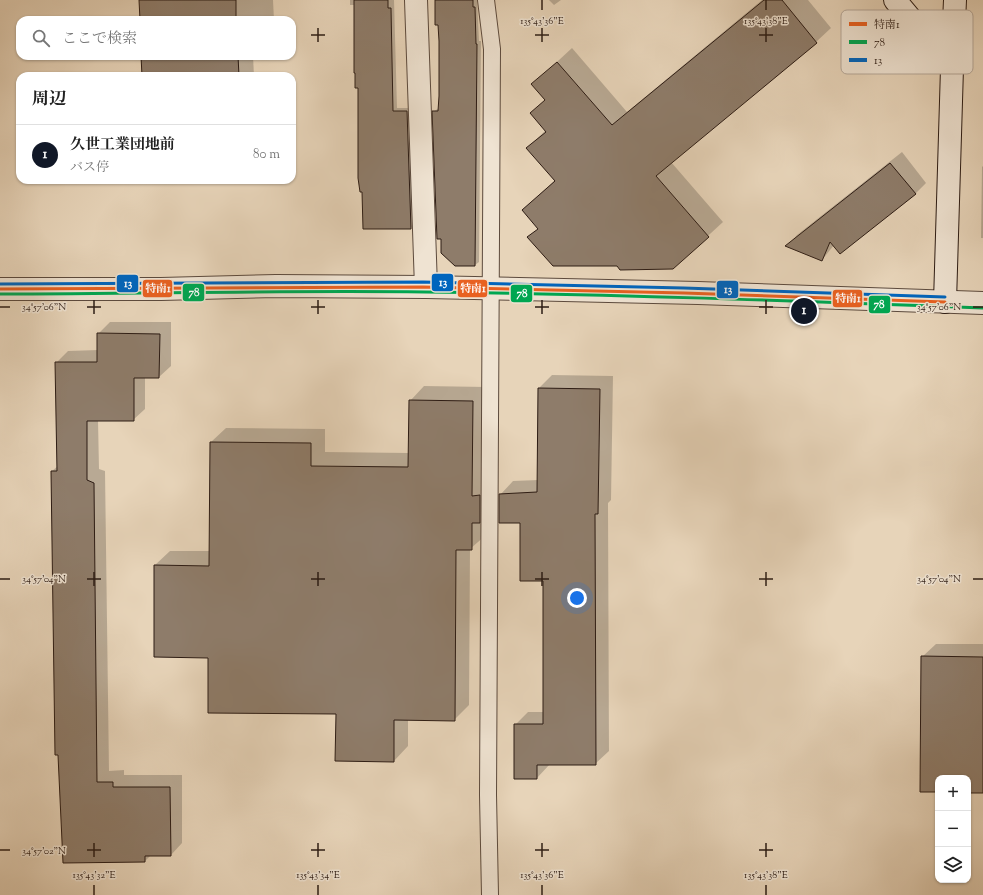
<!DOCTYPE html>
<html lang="ja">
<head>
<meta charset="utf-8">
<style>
  :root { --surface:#fff; --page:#f6f6f6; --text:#222; --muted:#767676; --line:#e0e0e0; --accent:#111827 }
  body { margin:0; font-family:"Sorts Mill Goudy","Noto Serif JP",serif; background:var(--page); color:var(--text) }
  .controls { position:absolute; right:12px; bottom:12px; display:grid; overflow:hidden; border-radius:8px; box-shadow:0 1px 3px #0004 }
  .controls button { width:36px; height:36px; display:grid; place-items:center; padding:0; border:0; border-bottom:1px solid var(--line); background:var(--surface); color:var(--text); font:20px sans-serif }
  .you { position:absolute; left:577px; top:598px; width:14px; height:14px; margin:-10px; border:3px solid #fff; border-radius:50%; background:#1a73e8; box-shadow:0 0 0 6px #1a73e833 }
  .badge { display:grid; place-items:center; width:26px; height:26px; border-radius:50%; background:var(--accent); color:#fff; font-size:13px; font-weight:700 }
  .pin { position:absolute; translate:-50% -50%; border:2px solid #fff; box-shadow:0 1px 4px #0006 }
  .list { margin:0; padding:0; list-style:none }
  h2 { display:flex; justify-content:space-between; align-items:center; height:52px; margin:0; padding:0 16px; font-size:17px }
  h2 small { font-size:13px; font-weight:400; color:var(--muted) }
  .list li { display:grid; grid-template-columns:26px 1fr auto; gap:12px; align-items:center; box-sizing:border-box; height:60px; padding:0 16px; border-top:1px solid var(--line) }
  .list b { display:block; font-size:15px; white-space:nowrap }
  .list p { margin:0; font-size:13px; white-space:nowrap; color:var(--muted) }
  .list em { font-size:13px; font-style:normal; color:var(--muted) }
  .icon { flex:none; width:22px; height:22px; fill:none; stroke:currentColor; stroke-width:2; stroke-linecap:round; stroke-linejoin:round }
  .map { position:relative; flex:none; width:983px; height:895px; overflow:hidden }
  .search { position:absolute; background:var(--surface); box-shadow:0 1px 3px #0004; left:16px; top:16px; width:280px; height:44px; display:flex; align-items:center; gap:10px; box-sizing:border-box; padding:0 14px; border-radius:12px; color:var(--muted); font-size:15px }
  .panel { position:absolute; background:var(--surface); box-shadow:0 1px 3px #0004; left:16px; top:72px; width:280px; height:112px; border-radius:12px }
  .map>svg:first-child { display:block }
  .shadow { fill:#0003 }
  .building { fill:#8e7c6a; stroke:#2d1c14 }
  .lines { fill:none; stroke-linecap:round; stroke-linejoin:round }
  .lane-casing { stroke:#5c4a3d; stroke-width:18 }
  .street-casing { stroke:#5c4a3d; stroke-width:24 }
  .secondary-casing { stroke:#2d1c14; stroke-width:24 }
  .lane { stroke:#efe3d2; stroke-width:16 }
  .street { stroke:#efe3d2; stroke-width:22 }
  .secondary { stroke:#efe3d2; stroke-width:22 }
  .bus-1-casing { stroke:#efe3d2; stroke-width:6 }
  .bus-2-casing { stroke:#efe3d2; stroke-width:6 }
  .bus-3-casing { stroke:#efe3d2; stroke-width:6 }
  .bus-1 { stroke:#e86121; stroke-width:3 }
  .bus-2 { stroke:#00a651; stroke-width:3 }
  .bus-3 { stroke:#0065bd; stroke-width:3 }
  .ticks { fill:none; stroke:#2d1c14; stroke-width:1.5 }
  .key { fill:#efe3d2; stroke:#b5a799; stroke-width:1 }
  .key-label { font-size:11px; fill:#2d1c14 }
  .ticks-label { font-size:10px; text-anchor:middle; fill:#2d1c14; stroke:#efe3d2; stroke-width:3; stroke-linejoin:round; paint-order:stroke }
  .line-badge { stroke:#efe3d2; stroke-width:1.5 }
  .badge-label { font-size:11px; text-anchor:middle; font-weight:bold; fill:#fff }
</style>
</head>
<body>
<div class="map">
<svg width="983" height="895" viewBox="0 0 983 895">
  <rect width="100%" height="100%" fill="#e7d4b9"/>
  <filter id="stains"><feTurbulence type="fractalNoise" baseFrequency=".005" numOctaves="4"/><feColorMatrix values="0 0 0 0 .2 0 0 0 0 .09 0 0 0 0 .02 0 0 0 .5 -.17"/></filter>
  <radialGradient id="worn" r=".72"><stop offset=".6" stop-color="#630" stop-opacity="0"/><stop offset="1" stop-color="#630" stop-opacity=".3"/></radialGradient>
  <g class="shadow">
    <polygon points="140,0 273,0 274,20 141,20"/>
    <polygon points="350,0 394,0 397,108 411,108 415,224 411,228 364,228 355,5 350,5"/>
    <polygon points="436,0 477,0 479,41 481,41 479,262 475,265 442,238 433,112 439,108 440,41"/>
    <polygon points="549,0 561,0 554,5"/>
    <polygon points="762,0 808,0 831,28 816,42 671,162 723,222 673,268 617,265 529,237 539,228 523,210 555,180 527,148 546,130 532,113 546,99 533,84 572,48 627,112"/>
    <polygon points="142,56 253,56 254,76 143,76"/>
    <polygon points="902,152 926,183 915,194 834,245 822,260 787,246 797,235"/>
    <polygon points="983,166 983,238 981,238 982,167"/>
    <polygon points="110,322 171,322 171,366 159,377 145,377 145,409 133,420 98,420 99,469 105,471 109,771 124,770 124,775 182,775 182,843 171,855 151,855 145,861 64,862 52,471 58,466 56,363 68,351 98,350 98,334"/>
    <polygon points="552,375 613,376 611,500 608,503 609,751 595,764 550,764 537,778 515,725 528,712 544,712 544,580 521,522 500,495 513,481 538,480 539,388"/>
    <polygon points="424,386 487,387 486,535 470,549 469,705 454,720 408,720 408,746 394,761 337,713 209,657 155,565 170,551 210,551 211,442 226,428 325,429 325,452 409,453 410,401"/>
    <polygon points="936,644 983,644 983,791 968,791 968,778 938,778 938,791 922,657"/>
  </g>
  <g class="building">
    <polygon points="139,0 236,0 236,20 140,20"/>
    <polygon points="354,0 388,0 388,8 391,8 393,111 407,111 411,229 363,229 362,192 360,192 358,178 358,88 355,88 355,73 354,73"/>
    <polygon points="435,0 473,0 473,7 475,7 476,44 477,44 475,266 455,266 441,253 441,239 437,239 432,111 438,111 439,96 439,41 438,25 435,25"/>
    <polygon points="764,0 782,0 817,43 656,176 709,237 673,269 620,270 617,266 553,266 527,237 538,229 522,210 555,181 526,148 546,132 530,113 545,100 531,84 557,62 612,125"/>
    <polygon points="141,56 238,56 239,76 142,76"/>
    <polygon points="890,163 916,194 840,254 830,242 822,261 785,246"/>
    <polygon points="97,333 160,334 159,378 134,378 134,421 87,421 87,480 94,483 97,782 113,782 113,787 170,787 171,856 145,856 145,862 63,863 58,755 55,755 51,471 57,471 55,362 97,362"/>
    <polygon points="538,388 600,389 598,514 595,514 596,765 537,765 537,779 514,779 514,724 543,724 543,581 520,581 520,523 499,523 499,494 537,492"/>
    <polygon points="409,400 473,401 472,496 480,495 480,523 472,523 472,550 456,550 455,721 394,720 394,762 335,761 336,714 208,713 208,658 154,657 154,565 209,566 210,442 311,443 311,466 408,467"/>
    <polygon points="921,656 983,657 983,793 968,793 968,778 938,778 938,792 920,792"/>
  </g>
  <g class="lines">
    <defs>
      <polyline id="lane" points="486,0 492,49 488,795 490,895"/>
      <g id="street">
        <polyline points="416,0 426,287"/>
        <polyline points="0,289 161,289 276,286 426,287 698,293 983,303"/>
      </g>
      <g id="secondary">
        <polyline points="895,0 952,68"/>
        <polyline points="945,302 952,68 955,0"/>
      </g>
    </defs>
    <use href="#lane" class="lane-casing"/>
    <use href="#street" class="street-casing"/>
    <use href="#secondary" class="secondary-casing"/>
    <use href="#lane" class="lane"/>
    <use href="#street" class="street"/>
    <use href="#secondary" class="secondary"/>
    <defs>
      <polyline id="bus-1" points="0,289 423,287 684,293 945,302"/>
      <path id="bus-2" d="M0,294C142,294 283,290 425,292C611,294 797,301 983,308"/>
      <polyline id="bus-3" points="0,284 423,282 684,288 945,297"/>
    </defs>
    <use href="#bus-1" class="bus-1-casing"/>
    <use href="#bus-2" class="bus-2-casing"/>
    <use href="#bus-3" class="bus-3-casing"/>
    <use href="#bus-1" class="bus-1"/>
    <use href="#bus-2" class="bus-2"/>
    <use href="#bus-3" class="bus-3"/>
  </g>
  <path class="ticks" d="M542,0V10M766,0V10M318,28V42M542,28V42M766,28V42M311,35H325M535,35H549M759,35H773M94,300V314M318,300V314M542,300V314M766,300V314M0,307H10M87,307H101M311,307H325M535,307H549M759,307H773M973,307H983M94,572V586M318,572V586M542,572V586M766,572V586M0,579H10M87,579H101M311,579H325M535,579H549M759,579H773M973,579H983M94,843V857M318,843V857M542,843V857M766,843V857M0,850H10M87,850H101M311,850H325M535,850H549M759,850H773M94,885V895M318,885V895M542,885V895M766,885V895"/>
  <rect x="841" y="10" width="132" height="64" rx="6" class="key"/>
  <rect x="849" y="22" width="18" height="4" fill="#e86121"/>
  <rect x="849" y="40" width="18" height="4" fill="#00a651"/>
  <rect x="849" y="58" width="18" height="4" fill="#0065bd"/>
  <g class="key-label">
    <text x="874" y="28">特南1</text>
    <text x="874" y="46">78</text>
    <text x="874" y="64">13</text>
  </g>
  <g class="ticks-label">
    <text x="542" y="24">135°43'36"E</text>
    <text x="766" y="24">135°43'38"E</text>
    <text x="44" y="310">34°57'06"N</text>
    <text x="939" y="310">34°57'06"N</text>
    <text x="44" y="582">34°57'04"N</text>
    <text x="939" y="582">34°57'04"N</text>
    <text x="44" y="854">34°57'02"N</text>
    <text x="94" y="878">135°43'32"E</text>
    <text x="318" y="878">135°43'34"E</text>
    <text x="542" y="878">135°43'36"E</text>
    <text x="766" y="878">135°43'38"E</text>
  </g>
  <g class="line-badge">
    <rect x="431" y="273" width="23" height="19" rx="4" fill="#0065bd"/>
    <rect x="116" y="274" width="23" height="19" rx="4" fill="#0065bd"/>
    <rect x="457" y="279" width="31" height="19" rx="4" fill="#e86121"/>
    <rect x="142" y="279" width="31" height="19" rx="4" fill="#e86121"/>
    <rect x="716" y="280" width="23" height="19" rx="4" fill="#0065bd"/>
    <rect x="182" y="283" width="23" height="19" rx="4" fill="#00a651"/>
    <rect x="510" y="284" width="23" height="19" rx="4" fill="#00a651"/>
    <rect x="832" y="289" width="31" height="19" rx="4" fill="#e86121"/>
    <rect x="868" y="295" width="23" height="19" rx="4" fill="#00a651"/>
  </g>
  <g class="badge-label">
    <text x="443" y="286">13</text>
    <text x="128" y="287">13</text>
    <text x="473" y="292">特南1</text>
    <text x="158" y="292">特南1</text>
    <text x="728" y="293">13</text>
    <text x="194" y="296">78</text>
    <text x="522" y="297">78</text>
    <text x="848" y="302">特南1</text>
    <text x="879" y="308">78</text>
  </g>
  <rect width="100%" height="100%" filter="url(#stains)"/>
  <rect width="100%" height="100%" fill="url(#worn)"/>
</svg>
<div class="controls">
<button>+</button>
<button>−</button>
<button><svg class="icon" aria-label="layers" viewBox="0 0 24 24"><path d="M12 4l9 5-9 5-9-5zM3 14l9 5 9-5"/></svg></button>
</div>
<div class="you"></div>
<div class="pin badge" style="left:804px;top:311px">1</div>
<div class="search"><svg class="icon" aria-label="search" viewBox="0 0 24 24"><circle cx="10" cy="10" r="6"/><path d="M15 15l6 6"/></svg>ここで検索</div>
<section class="panel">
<h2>周辺<small></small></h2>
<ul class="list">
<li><span class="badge">1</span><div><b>久世工業団地前</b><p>バス停</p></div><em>80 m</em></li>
</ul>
</section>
</div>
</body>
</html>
